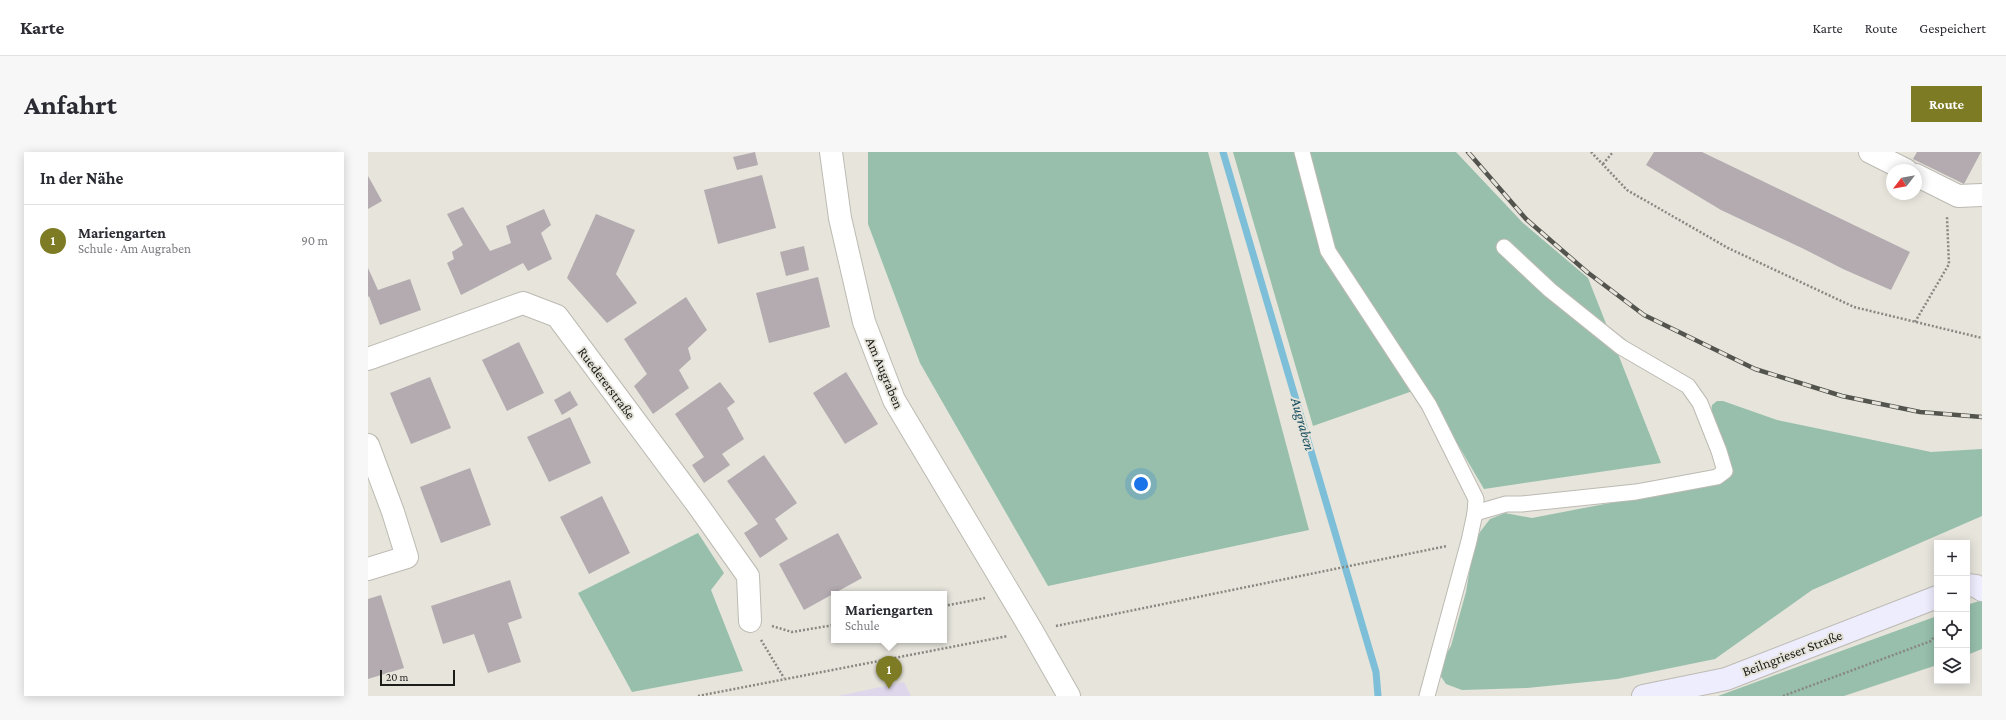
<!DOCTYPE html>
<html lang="de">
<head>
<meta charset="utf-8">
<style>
  :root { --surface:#fff; --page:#f7f7f7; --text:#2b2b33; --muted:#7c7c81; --line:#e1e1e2; --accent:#7d7c24 }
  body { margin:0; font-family:"Crimson Pro",serif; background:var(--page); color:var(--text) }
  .controls { position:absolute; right:12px; bottom:12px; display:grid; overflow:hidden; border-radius:0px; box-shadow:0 2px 10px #0003 }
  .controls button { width:36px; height:36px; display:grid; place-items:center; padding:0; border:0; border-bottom:1px solid var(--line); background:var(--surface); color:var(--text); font:20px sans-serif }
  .compass { position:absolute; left:1518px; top:12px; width:36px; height:36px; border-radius:50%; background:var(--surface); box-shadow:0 2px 10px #0003; rotate:239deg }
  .scale { position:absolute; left:12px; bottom:10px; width:75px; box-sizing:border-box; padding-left:4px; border:2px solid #1c1c18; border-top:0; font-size:11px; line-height:14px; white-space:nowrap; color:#1c1c18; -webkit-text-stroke:3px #e6e4db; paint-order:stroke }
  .you { position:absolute; left:773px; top:332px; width:14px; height:14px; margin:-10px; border:3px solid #fff; border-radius:50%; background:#1a73e8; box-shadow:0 0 0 6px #1a73e833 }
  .badge { display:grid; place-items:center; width:26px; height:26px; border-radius:50%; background:var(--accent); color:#fff; font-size:13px; font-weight:700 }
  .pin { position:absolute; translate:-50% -33px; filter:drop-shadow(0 1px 2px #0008) }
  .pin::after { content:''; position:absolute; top:21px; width:14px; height:12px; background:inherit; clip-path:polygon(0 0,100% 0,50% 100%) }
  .popup { position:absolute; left:463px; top:439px; width:116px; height:52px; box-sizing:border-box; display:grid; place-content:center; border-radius:0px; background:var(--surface); filter:drop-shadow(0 1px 3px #0005); font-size:13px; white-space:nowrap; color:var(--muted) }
  .popup b { font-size:15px; color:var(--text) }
  .popup::after { content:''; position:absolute; left:50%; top:100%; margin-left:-8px; border:8px solid transparent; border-top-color:var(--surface) }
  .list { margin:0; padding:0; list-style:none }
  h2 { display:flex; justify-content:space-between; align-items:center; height:52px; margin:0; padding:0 16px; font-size:17px }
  h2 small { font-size:13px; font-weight:400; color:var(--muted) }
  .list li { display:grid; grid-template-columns:26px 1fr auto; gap:12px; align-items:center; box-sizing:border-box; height:72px; padding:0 16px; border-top:1px solid var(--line) }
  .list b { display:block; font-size:15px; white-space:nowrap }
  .list p { margin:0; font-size:13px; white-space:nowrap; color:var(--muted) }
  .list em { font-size:13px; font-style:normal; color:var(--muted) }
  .icon { flex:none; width:22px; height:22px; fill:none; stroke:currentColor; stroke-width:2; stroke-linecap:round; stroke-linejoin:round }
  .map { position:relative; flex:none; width:1614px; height:544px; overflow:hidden; border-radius:0px }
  header { display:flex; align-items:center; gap:24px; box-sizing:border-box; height:56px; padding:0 20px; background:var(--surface); border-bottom:1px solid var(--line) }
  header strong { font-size:19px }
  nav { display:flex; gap:22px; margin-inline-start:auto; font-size:14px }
  .intro { display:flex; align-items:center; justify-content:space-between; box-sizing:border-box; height:96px; padding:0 24px }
  h1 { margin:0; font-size:28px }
  .button { padding:10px 18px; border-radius:0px; background:var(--accent); color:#fff; font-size:14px; font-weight:700 }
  main { display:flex; gap:24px; padding:0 24px }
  aside { flex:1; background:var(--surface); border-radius:0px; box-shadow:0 2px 10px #0003 }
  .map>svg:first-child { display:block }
  .education { fill:#ded6eb }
  .green { fill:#97bfac }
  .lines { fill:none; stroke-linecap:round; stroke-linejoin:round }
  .stream { stroke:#7dbfd8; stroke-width:7 }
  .building { fill:#b3abb0 }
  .service-casing { stroke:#bcbab2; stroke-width:17 }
  .minor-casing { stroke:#bcbab2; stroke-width:24 }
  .tertiary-casing { stroke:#bcbab2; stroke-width:24 }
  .secondary-casing { stroke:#bcbab2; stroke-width:24 }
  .path { stroke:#888781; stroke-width:2.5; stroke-dasharray:2 2; stroke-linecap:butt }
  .service { stroke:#fff; stroke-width:15 }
  .minor { stroke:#fff; stroke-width:22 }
  .tertiary { stroke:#fff; stroke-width:22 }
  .secondary { stroke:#eeedfe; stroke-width:22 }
  .rail-casing { stroke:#54544f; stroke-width:4.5 }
  .rail { stroke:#e6e4db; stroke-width:3; stroke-dasharray:9; stroke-linecap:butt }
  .labels { text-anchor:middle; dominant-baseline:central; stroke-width:4; stroke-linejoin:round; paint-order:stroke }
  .street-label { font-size:14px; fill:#1c1c18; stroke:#e6e4db }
  .water-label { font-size:15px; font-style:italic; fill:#195062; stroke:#e6e4db }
</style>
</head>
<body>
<header>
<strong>Karte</strong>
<nav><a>Karte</a><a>Route</a><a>Gespeichert</a></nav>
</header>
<div class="intro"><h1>Anfahrt</h1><a class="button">Route</a></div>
<main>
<aside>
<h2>In der Nähe<small></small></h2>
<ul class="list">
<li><span class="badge">1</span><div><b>Mariengarten</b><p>Schule · Am Augraben</p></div><em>90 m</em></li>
</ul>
</aside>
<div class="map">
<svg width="1614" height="544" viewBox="0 0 1614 544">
  <rect width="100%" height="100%" fill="#e6e4db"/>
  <polygon class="education" points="536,530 543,544 470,544"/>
  <g class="green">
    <polygon points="500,0 840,0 941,378 680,434 552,211 500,72"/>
    <polygon points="865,0 1088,0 1155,71 1220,126 1293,311 1116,337 1056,235 945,274"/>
    <polygon points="1349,249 1355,249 1409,268 1563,300 1614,297 1614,364 1444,438 1347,507 1249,527 1159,536 1094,538 1078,532 1072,523 1074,509 1083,494 1098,440 1105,397 1112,380 1122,367 1137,361 1164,366 1356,329 1343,260 1344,253"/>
    <polygon points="330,381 356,421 343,438 375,519 264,540 210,441"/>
    <polygon points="1614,448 1614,497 1599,503 1599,453"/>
    <polygon points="1569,464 1569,513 1476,544 1350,544"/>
  </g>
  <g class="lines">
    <polyline class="stream" points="855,0 1008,520 1010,544"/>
  </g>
  <g class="building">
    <polygon points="387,0 390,13 369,18 365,5"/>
    <polygon points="1286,0 1334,0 1542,100 1523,138 1475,117 1438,98 1353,58 1278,13"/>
    <polygon points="1549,0 1613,0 1596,32 1545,7"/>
    <polygon points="394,23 408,76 350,92 336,38"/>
    <polygon points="0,24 14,49 0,57"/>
    <polygon points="95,55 122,99 143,91 138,74 176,57 183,73 173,81 184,107 160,119 155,111 93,143 79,111 86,107 84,100 95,93 79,62"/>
    <polygon points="228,62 267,78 248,122 269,151 239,171 199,126"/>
    <polygon points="436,94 441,118 418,124 412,100"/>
    <polygon points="0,116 10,138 42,127 53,158 12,173 1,144 0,145"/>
    <polygon points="450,125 462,175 401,191 388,141"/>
    <polygon points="318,145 339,178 320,196 323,207 311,218 321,236 285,262 266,234 279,222 256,187"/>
    <polygon points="151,190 176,241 139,259 114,208"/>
    <polygon points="478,220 510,272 477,292 445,241"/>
    <polygon points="62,225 83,276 43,292 22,241"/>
    <polygon points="352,230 367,250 359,256 376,287 354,302 362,313 336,331 324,313 336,305 307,262"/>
    <polygon points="202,239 210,253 194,263 186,248"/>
    <polygon points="202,265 223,311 181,330 159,285"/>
    <polygon points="396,303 429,351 407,367 420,387 392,406 376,381 390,372 359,329"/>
    <polygon points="102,316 123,373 73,391 52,335"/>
    <polygon points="234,344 262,401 221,422 192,365"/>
    <polygon points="470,381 494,426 436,458 411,412"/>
    <polygon points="142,428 154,466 140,471 153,510 120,521 106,482 75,492 63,454"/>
    <polygon points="13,443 36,516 0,527 0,447"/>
  </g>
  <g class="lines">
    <defs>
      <g id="service">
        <polyline points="934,0 960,99 1061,253 1108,347 1107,361 1101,389 1059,544"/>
        <polyline points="1107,361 1138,352 1154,352 1268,340 1349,325 1357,319 1351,299 1332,251 1320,234 1253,195 1182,138 1136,95"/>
      </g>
      <g id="minor">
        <polyline points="1502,0 1538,18"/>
        <polyline points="1548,23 1590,44 1614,43"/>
        <polyline points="0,207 155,151 189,164 329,352 380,424 382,469"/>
        <polyline points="0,293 25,360 39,405 0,417"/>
      </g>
      <polyline id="tertiary" points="463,0 472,66 496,170 526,248 664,479 701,544"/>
      <g id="secondary">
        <polyline points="1599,433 1608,434 1614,438"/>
        <polyline points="1275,544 1358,527 1569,445"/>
      </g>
    </defs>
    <use href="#service" class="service-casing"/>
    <use href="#minor" class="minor-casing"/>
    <use href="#tertiary" class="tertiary-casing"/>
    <use href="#secondary" class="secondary-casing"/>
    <g class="path">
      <polyline points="1223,0 1259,38 1360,96 1486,155 1614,186"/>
      <polyline points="1235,12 1245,0"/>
      <polyline points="1547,170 1581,112 1579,65"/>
      <polyline points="576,454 617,446"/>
      <polyline points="404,474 424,480 466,473"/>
      <polyline points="688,474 1079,394"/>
      <polyline points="393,488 416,526"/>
      <polyline points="330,544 640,484"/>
      <polyline points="1415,544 1563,489 1569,481"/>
    </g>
    <use href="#service" class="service"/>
    <use href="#minor" class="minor"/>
    <use href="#tertiary" class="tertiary"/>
    <use href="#secondary" class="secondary"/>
    <defs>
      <polyline id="rail" points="1100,0 1158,67 1219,120 1276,163 1387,217 1474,244 1552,260 1614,265"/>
    </defs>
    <use href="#rail" class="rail-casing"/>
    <use href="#rail" class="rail"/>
  </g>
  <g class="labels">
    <g class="street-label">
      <text transform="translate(517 221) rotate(67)">Am Augraben</text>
      <text transform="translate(239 231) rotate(53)">Ruedererstraße</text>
      <text transform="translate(1424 501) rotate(-21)">Beilngrieser Straße</text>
    </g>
    <g class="water-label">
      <text transform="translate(935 272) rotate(74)">Augraben</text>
    </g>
  </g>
</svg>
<div class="controls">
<button>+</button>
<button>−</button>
<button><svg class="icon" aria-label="locate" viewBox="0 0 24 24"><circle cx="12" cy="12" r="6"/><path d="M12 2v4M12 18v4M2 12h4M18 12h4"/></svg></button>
<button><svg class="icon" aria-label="layers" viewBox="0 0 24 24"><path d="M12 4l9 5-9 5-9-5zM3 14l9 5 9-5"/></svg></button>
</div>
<svg class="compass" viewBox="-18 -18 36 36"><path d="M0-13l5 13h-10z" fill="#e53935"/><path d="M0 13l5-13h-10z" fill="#7c7c81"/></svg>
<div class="scale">20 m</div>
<div class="you"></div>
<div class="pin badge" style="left:521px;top:537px">1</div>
<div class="popup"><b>Mariengarten</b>Schule</div>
</div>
</main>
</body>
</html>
